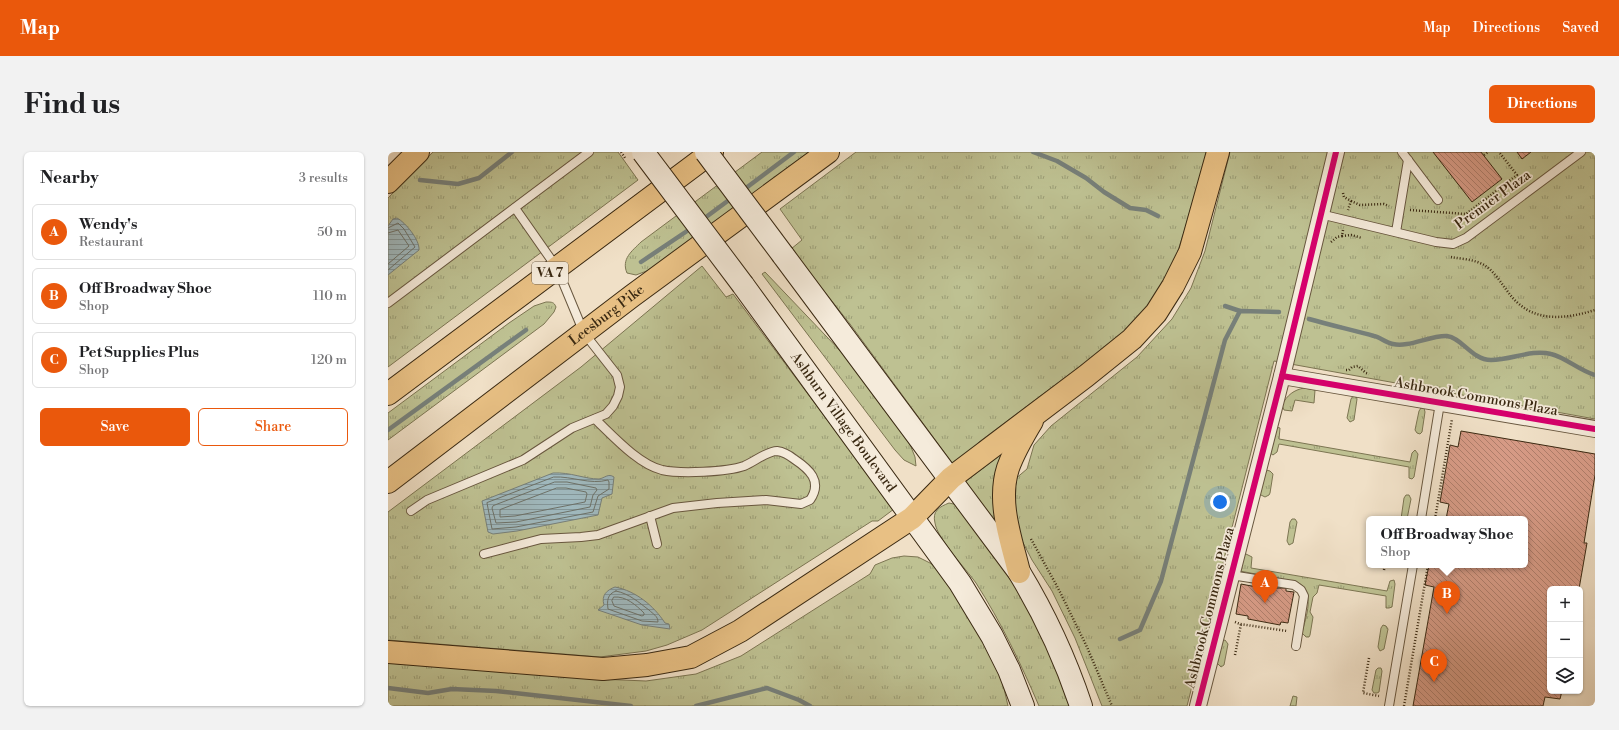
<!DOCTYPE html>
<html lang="en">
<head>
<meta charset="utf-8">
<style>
  :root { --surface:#fff; --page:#f2f2f2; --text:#202124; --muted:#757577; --line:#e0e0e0; --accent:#ea580c }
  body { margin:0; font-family:"Libre Bodoni",serif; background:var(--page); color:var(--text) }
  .controls { position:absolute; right:12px; bottom:12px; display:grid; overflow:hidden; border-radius:6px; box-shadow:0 1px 3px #0004 }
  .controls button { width:36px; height:36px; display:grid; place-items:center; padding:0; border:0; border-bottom:1px solid var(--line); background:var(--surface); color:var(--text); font:20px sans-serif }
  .you { position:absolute; left:832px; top:350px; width:14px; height:14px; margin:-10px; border:3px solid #fff; border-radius:50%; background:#1a73e8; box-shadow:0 0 0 6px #1a73e833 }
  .badge { display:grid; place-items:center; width:26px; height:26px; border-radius:50%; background:var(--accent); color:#fff; font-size:13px; font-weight:700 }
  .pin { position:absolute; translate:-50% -33px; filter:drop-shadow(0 1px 2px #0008) }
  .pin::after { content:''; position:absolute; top:21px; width:14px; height:12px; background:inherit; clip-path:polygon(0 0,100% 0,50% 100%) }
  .popup { position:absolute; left:978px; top:364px; width:162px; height:52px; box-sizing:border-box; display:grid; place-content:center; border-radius:6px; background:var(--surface); filter:drop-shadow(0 1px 3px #0005); font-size:13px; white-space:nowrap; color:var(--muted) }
  .popup b { font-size:15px; color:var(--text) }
  .popup::after { content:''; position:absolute; left:50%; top:100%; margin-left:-8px; border:8px solid transparent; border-top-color:var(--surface) }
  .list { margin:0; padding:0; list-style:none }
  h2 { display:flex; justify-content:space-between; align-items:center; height:52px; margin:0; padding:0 16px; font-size:17px }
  h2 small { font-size:13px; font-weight:400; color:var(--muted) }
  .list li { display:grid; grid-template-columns:26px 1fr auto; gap:12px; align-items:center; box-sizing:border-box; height:56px; margin:0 8px 8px; padding:0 8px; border:1px solid var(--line); border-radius:6px }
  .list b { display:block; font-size:15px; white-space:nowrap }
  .list p { margin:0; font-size:13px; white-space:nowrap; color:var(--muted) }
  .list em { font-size:13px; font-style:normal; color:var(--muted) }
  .actions { display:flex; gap:8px; padding:12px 16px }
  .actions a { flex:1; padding:9px 0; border:1px solid var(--accent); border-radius:6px; text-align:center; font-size:14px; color:var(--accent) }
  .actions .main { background:var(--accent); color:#fff }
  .icon { flex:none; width:22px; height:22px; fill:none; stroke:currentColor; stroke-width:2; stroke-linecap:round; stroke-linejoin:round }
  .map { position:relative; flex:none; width:1207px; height:554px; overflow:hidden; border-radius:6px }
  header { display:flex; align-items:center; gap:24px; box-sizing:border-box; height:56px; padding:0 20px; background:var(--accent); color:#fff }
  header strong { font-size:19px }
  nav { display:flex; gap:22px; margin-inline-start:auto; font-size:14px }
  .intro { display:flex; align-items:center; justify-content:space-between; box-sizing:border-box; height:96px; padding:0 24px }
  h1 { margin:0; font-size:28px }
  .button { padding:10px 18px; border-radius:6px; background:var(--accent); color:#fff; font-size:14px; font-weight:700 }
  main { display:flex; gap:24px; padding:0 24px }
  aside { flex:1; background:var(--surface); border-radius:6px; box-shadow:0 1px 3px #0004 }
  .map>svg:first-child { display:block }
  .grass { fill:url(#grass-tufts); stroke:#7c7552 }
  .water { fill:url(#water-rules); stroke:#77807a }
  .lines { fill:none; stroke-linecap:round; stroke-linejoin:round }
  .shore { stroke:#6d7269; stroke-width:1 }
  .stream { stroke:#77807a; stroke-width:4.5 }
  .building { fill:url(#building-back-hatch); stroke:#3a2912 }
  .service-casing { stroke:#68573f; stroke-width:10 }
  .minor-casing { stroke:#68573f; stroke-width:18 }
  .secondary-casing { stroke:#3a2912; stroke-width:24 }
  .motorway-casing { stroke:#3a2912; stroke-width:24 }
  .path { stroke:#3a2912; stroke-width:2.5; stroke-dasharray:1 2; stroke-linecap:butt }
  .service { stroke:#f5ebdb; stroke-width:8 }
  .minor { stroke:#f5ebdb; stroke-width:16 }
  .secondary { stroke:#f5ebdb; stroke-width:22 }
  .motorway { stroke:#e8c084; stroke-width:22 }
  .secondary-bridge-casing { stroke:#3a2912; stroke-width:24; stroke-linecap:butt }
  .path-bridge { stroke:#3a2912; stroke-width:2.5; stroke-dasharray:1 2; stroke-linecap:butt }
  .secondary-bridge { stroke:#f5ebdb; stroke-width:22 }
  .cycleway-casing { stroke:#f5ebdb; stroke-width:8 }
  .cycleway { stroke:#d6006c; stroke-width:6 }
  .labels { text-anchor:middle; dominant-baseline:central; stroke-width:3.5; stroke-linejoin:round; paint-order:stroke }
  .shield { fill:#f5ebdb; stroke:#72634e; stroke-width:1 }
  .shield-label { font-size:13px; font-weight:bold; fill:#3a2912 }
  .street-label { font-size:14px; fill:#3a2912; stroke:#f5ebdb }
</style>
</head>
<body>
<header>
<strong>Map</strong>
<nav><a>Map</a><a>Directions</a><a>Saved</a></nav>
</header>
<div class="intro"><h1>Find us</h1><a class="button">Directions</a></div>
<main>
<aside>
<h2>Nearby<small>3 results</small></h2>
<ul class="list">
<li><span class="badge">A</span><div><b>Wendy's</b><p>Restaurant</p></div><em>50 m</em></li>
<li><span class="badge">B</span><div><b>Off Broadway Shoe</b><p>Shop</p></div><em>110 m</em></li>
<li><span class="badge">C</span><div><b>Pet Supplies Plus</b><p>Shop</p></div><em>120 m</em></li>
</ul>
<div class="actions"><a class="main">Save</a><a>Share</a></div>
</aside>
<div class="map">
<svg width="1207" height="554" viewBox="0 0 1207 554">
  <defs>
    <pattern id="grass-tufts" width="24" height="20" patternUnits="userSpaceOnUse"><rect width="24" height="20" fill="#bec192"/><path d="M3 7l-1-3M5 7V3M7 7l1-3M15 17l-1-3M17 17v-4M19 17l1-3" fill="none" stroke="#9b9d76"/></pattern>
    <pattern id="water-rules" width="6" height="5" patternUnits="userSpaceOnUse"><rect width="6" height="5" fill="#a0bac0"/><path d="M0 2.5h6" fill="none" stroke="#83979b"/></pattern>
    <pattern id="building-back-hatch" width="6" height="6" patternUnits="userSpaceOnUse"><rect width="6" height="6" fill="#d69a85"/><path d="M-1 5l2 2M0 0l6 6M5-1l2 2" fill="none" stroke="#af7e6b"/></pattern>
  </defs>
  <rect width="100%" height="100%" fill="#f0e0c7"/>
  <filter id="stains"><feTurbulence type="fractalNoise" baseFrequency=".005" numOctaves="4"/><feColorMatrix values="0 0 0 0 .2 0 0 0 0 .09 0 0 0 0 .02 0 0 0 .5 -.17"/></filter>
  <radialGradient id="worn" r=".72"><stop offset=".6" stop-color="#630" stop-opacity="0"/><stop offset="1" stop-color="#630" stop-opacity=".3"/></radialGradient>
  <g class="grass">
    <polygon points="45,0 230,0 250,28 0,215 0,46"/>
    <path d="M374,0H421L264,117L248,123L239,121C233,107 244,99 253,90Z"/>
    <polygon points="468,0 819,0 796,80 786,111 769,140 750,167 730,186 591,290 586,298 565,312 462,172 403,97 414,88 392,57"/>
    <polygon points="842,0 1207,0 1207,267 886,209 799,554 714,554 687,486 664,439 644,408 629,379 626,328 639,317 646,293 663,274 749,205 784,167 803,136 817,99"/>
    <polygon points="314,114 338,145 345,142 506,357 490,369 484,369 314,478 279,493 258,499 212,505 0,488 0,360 193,215"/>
    <polygon points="377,120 459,206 519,285 527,305 528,314 516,308 507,298 374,122"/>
    <path d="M158,150C164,150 166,150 168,155L166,160L156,172L0,288V261L121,171L146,154Z"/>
    <path d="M916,236L927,238L926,251L907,248L904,259L896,258L894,253C899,243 906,238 916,236Z"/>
    <polygon points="965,244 968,244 969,247 966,268 962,270 959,266 963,247"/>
    <polygon points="1033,256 1036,256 1037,260 1034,280 1032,282 1029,281 1027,278 1031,259"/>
    <polygon points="888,275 892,276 891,287 1022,310 1024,301 1027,298 1030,302 1026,325 1024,327 1021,326 1021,315 891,292 889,300 885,303 882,301"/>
    <polygon points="616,300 608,371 577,330"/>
    <polygon points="878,318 882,319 885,322 882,341 881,343 877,345 871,342"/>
    <polygon points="1018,343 1021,343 1023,347 1019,367 1013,367 1016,346"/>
    <path d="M561,351L570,353L624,425L644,461L684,554H651C633,512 613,470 588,431C578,417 549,386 547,371C544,359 551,355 561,351Z"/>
    <polygon points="904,367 907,367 909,370 905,391 901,393 899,389 902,370"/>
    <path d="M858,402L864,405L863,416L999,439L1002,429L1006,428L1007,432L1004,455L1001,456H998V444L931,433L929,441L925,445L922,460L925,465L922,483L921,485H918L914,481C918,464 928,440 909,430L852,419L856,403Z"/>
    <polygon points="516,404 530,405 542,411 554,420 587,473 612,519 620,554 0,554 0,511 211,527 258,529 308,522 353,504 482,422 487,413 504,406"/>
    <polygon points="995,473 998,474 1000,477 996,497 992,499 990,495 993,476"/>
    <polygon points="837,488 840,492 836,513 833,515 829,511 834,489"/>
    <polygon points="990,516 993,516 994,519 991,540 989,541 986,541 984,538 988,518"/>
    <polygon points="905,544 909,545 908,554 902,554"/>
  </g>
  <g class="water">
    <path d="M9,66C17,70 32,88 31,98L0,123V74L5,67Z"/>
    <path d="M165,321C183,320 196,327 211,327C217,326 220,321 226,325L224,342L214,346L210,363L129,379L105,382L100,380L94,349Z"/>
    <path d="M227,435C248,439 266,454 277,471L281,472L282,477L254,473L210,458L216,453C213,443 219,438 227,435Z"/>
  </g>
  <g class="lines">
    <g class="shore">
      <polyline points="0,76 10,71 16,77 27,95 0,118"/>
      <polyline points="0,81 10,78 21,94 0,112"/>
      <path d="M166,325C184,324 202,333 220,328L221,330V337L210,344L205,360L128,375L104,377L99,351Z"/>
      <polygon points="167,330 179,330 208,336 209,338 205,343 202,355 128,370 108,371 104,356 105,354"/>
      <polygon points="169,336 178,336 198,340 199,342 197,350 127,364 112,365 112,358"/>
      <path d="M228,439C242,442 250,450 261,458C265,462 270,464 270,470L254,469L220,457C219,449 219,442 228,439Z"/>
      <path d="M226,445C238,444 248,453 256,461V463L254,464L226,454L224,449Z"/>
    </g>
    <g class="stream">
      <polyline points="645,0 669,9 698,26 716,40 742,56 758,58 770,64"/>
      <polyline points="32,28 70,32 91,26 124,0"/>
      <polyline points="354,39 406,0"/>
      <polyline points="314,68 345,45"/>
      <polyline points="253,110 305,75"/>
      <polyline points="837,154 852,159"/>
      <path d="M921,167C942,173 964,178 986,184C992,185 998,191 1005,192C1020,196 1043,183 1059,184C1073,185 1084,208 1103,208C1124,208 1143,197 1163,202C1177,205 1192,219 1207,223"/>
      <polyline points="0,278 138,178"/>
      <polyline points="732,487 752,478 773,429 837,188 852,159 891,160"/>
      <polyline points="0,536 40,541 64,537 108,539 243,554"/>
      <polyline points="308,554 379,536 411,548 422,554"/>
    </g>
  </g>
  <g class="building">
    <polygon points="1045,0 1093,0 1114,27 1084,50"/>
    <polygon points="1129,0 1143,0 1134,7"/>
    <polygon points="1073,279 1207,302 1207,323 1196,391 1199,391 1191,437 1162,437 1162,539 1174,539 1172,547 1157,545 1155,554 1025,554 1046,435 1037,433 1041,413 1137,413 1137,367 1058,367 1061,352 1052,350 1062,293 1070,295"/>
    <polygon points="853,432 874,436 875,432 884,434 884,436 898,436 898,439 906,440 900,471 893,470 892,473 860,467 860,464 848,462"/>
  </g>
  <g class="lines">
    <defs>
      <g id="service">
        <polyline points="1014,0 1050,48"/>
        <polyline points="932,62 1048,90 1065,92 1078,86 1193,0"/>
        <polyline points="1008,80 1020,8"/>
        <polyline points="0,151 201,0"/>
        <polyline points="23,359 39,348 135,308 184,276 218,262 225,254 230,244 232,235 229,223 196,181 169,116 127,56"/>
        <polyline points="262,364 269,392"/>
        <polyline points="1033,367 1052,251"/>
        <path d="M96,402L153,387L193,385L210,383L285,356L329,351L378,348L413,352L422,348C435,329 421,317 406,307C401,303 396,300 389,299C379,299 366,310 356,314C339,320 292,322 274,318C250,312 225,284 207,267"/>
        <polyline points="843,423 906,433 913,438 916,444 908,494"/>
        <polyline points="1001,554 1025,413"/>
      </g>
      <g id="minor">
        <polyline points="894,224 1207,277"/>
        <polyline points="810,554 894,224 948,0"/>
      </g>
      <g id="secondary">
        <path d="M395,103L631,420C657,463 677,506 693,554"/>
        <path id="s1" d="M355,133L572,431L604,484L621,518L635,554"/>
      </g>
      <g id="motorway">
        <polyline points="0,30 30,0"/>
        <polyline points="0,242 324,0"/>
        <path id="s2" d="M0,330L244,144L440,0"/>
        <path d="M631,420C623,387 609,350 620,316C626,299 635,284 644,269"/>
        <polyline points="0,500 215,517 259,513 303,505 352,479 524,366 563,326 698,224 744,187 768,161 785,134 802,100 830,0"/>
      </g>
    </defs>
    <use href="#service" class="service-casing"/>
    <use href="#minor" class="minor-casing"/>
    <use href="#secondary" class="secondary-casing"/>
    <use href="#motorway" class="motorway-casing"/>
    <g class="path">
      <polyline points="1096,3 1100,0"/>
      <polyline points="955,41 956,45 963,49 960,58"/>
      <polyline points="963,49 972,53 996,52 1001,54"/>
      <polyline points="1022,58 1078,62 1129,23 1111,0"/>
      <polyline points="954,84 963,83 974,86"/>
      <polyline points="943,90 949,85 954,84 955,78"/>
      <path d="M1063,105C1073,107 1086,107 1096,113C1106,119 1113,131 1120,140C1142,171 1175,168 1207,158"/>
      <polyline points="958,218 961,218 964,215 970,214 978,221 981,222"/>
      <polyline points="1047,367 1064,267"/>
      <polyline points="643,387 670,436 699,495 724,554"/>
      <polyline points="996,418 997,413"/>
      <polyline points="847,470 852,472 899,479"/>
      <polyline points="847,503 853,472"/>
      <polyline points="981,506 975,541 991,544"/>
      <polyline points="1016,554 1040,413"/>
    </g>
    <use href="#service" class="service"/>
    <use href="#minor" class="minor"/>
    <use href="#secondary" class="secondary"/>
    <use href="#motorway" class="motorway"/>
    <defs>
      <g id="secondary-bridge">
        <polyline points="255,0 355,133"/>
        <polyline points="318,0 395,103"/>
      </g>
    </defs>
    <use href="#secondary-bridge" class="secondary-bridge-casing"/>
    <polyline class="path-bridge" points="233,0 237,6"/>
    <use href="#secondary-bridge" class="secondary-bridge"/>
    <defs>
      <g id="cycleway">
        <polyline points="894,224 1207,277"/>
        <polyline points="810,554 894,224 948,0"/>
      </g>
    </defs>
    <use href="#cycleway" class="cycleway-casing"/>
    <use href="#cycleway" class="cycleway"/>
  </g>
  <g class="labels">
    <rect class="shield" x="144" y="110" width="36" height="22" rx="3"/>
    <g class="shield-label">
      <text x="162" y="121">VA 7</text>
    </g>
    <g class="street-label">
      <text transform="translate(1105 48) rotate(-36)">Premier Plaza</text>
      <text stroke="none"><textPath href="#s2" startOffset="275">Leesburg Pike</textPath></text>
      <text transform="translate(1088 245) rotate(10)">Ashbrook Commons Plaza</text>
      <text stroke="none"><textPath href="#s1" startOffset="170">Ashburn Village Boulevard</textPath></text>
      <text transform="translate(822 456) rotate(-76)">Ashbrook Commons Plaza</text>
    </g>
  </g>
  <rect width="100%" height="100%" filter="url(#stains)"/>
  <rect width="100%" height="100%" fill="url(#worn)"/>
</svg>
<div class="controls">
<button>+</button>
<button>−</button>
<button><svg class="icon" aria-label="layers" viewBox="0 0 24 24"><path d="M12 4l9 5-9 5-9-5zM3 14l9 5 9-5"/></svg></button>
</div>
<div class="you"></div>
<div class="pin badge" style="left:877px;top:451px">A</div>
<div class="pin badge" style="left:1059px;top:462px">B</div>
<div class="popup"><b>Off Broadway Shoe</b>Shop</div>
<div class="pin badge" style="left:1046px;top:530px">C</div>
</div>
</main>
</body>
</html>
